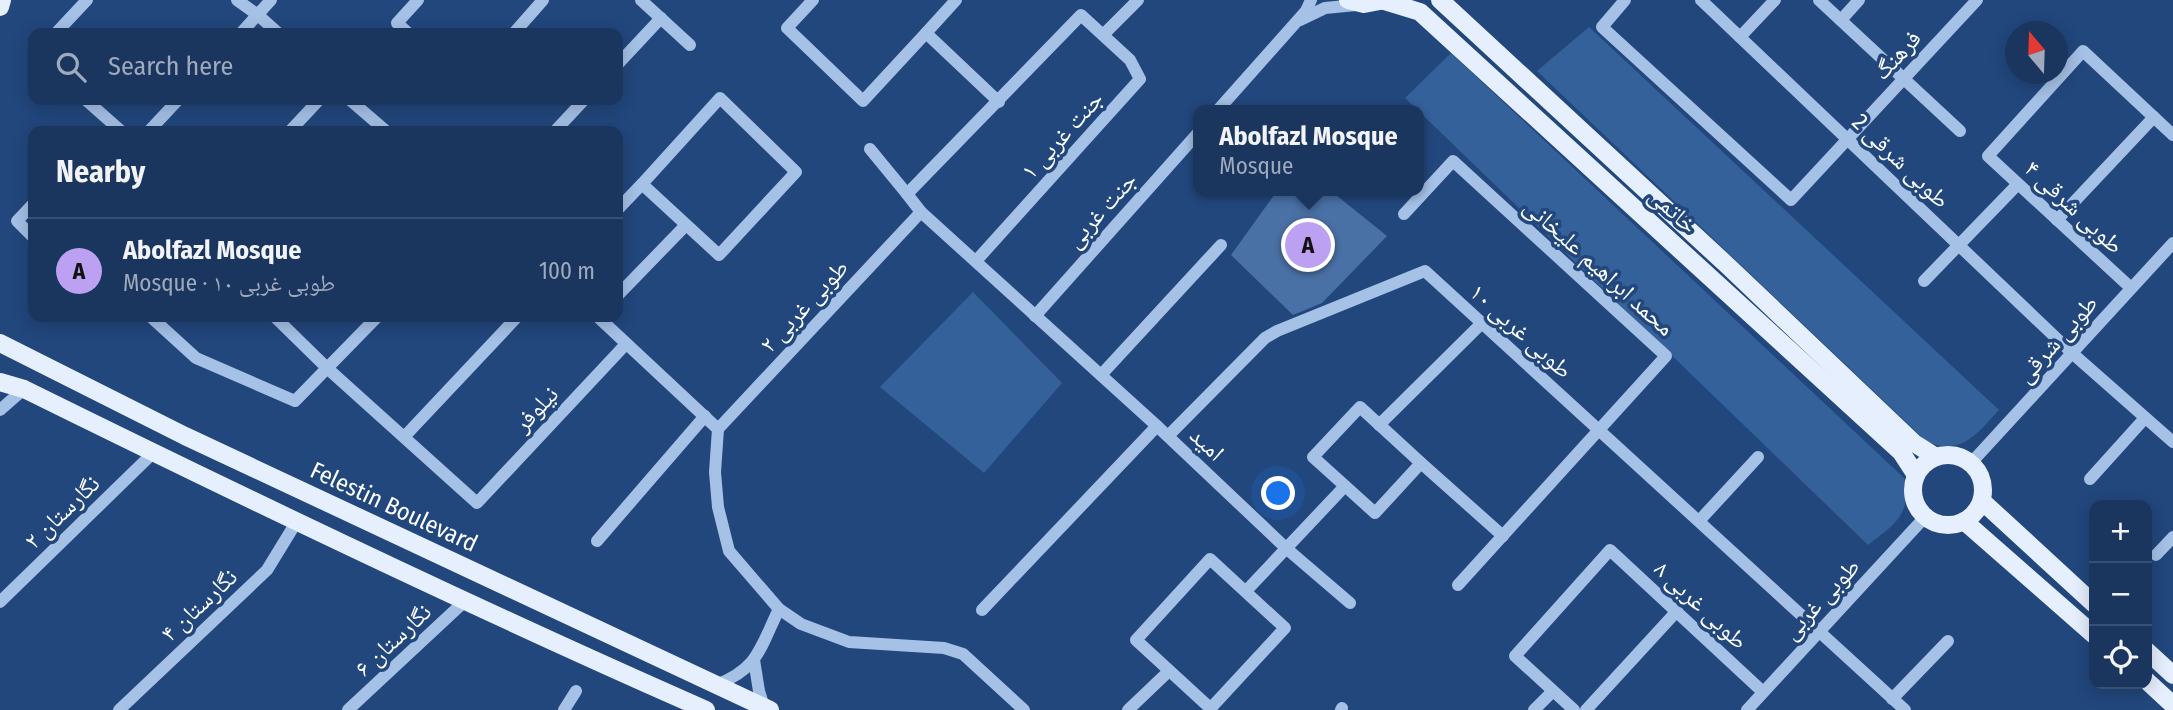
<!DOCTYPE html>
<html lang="en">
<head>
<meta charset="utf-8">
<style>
  :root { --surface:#1a355e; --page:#233d64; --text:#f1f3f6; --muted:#9fabbc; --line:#385073; --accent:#bca0f2 }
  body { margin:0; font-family:"Fira Sans Condensed","Noto Naskh Arabic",sans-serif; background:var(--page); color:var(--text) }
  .controls { position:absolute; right:21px; bottom:21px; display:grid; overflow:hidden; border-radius:14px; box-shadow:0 4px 18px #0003 }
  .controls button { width:63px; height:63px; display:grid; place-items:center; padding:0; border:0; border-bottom:2px solid var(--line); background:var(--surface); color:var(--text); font:35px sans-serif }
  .compass { position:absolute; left:2005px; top:21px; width:63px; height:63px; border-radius:50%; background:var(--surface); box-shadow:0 4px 18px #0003; rotate:341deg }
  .you { position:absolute; left:1279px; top:494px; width:24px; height:24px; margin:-18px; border:5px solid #fff; border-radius:50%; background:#1a73e8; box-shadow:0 0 0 10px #1a73e833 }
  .badge { display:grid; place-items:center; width:46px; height:46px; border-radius:50%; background:var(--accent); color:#111; font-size:23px; font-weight:700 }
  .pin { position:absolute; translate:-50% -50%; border:4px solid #fff; box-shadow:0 2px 7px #0006 }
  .popup { position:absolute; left:1193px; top:105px; width:231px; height:91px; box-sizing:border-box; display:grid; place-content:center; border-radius:14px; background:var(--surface); filter:drop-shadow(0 2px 5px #0005); font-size:23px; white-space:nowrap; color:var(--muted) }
  .popup b { font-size:26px; color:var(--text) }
  .popup::after { content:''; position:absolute; left:50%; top:100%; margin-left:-14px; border:14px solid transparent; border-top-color:var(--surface) }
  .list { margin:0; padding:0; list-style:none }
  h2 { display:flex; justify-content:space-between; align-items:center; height:91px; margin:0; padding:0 28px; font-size:30px }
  h2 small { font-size:23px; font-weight:400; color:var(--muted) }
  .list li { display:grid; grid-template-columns:46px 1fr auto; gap:21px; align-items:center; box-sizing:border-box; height:105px; padding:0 28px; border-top:2px solid var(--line) }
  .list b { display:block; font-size:26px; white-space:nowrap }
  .list p { margin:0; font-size:23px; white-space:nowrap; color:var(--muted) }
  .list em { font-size:23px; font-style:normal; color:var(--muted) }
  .icon { flex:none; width:38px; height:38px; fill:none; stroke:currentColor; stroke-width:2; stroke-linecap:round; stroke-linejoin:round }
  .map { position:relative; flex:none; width:2173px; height:710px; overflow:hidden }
  .search { position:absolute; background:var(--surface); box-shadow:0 4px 18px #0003; left:28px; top:28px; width:595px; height:77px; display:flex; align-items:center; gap:18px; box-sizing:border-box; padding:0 24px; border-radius:14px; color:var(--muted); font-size:26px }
  .panel { position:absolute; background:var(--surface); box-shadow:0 4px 18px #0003; left:28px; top:126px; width:595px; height:196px; border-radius:14px }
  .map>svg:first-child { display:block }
  .green { fill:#35619b }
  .building { fill:#4a71a6 }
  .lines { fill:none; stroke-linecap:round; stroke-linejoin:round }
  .minor { stroke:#a5c1e6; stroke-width:12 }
  .major { stroke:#e6effd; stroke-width:18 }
  .labels { text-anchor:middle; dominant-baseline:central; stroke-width:7; stroke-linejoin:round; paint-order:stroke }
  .street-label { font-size:24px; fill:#fff; stroke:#22477d }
</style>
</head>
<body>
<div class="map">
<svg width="2173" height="710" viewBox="0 0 2173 710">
  <rect width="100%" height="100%" fill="#22477d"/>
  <g class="green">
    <path d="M1589,27L1999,410C1977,433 1963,456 1927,442L1537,71Z"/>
    <path d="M1451,53L1904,478C1912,516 1894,524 1868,545L1405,98Z"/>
    <polygon points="973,292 1062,383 984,473 880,387"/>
  </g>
  <polygon class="building" points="1277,191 1331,191 1387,236 1322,303 1293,315 1231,255"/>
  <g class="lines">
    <g class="minor">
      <polyline points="237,0 258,15 278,33"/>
      <polyline points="641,0 690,45"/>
      <polyline points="813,0 787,28 863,101 926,33 999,102"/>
      <polyline points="1625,0 1602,27 1791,200 1977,0"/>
      <polyline points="1701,0 2072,353 2173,442"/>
      <polyline points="1819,0 1960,131"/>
      <polyline points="1300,20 1325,8 1356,5"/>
      <polyline points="1841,20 1859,0"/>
      <polyline points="56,33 87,0"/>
      <polyline points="241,33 271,0"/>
      <polyline points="408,33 397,23 418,0"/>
      <polyline points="514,33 543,0"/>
      <polyline points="926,33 956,0"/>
      <polyline points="1104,34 1138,0"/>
      <polyline points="1740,37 1775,0"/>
      <polyline points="618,64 661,18"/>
      <polygon points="720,98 796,172 719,255 642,184"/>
      <polyline points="86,100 121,131"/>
      <polyline points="350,100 386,131"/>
      <polyline points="1218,110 1306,11 1311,0"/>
      <polyline points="149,131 178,100"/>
      <polyline points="290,131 319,100"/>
      <polyline points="555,131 584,100"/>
      <polyline points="870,149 907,194"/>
      <polyline points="33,204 17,221 33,237"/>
      <polyline points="618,209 642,184"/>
      <polyline points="1404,214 1453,161 1666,356 1458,585"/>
      <polyline points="2057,220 2154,117"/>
      <polyline points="976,261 1140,79 1130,60 1081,15 907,194 921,212 1157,426 1287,549 1350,603"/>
      <polyline points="1924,281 2018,184"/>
      <polyline points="2131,288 1988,156 2083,51 2173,135"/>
      <polyline points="618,295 686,225"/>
      <polyline points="1035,316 1198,133"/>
      <polyline points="151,317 196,358 295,401 377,317"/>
      <polyline points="275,317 327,368 477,503 626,344"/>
      <polyline points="598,317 718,429 715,472 718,507 729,551 779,609 801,624 849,642 944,648 963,654 1024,710"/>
      <polyline points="1101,375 1221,245"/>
      <polygon points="1360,407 1421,463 1375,513 1313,457"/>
      <polyline points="0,410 24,389"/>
      <polyline points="1379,425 1482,323"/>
      <polyline points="718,429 921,212"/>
      <polyline points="405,436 517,317"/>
      <polyline points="1168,436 1265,338 1277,331 1425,271 1905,710"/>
      <polyline points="1421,463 1503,536"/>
      <polyline points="1971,463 2173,243"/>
      <polyline points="2090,479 2145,418"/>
      <polyline points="1699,521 1758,457"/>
      <polyline points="597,541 705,416"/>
      <polyline points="2156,555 2173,537"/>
      <polyline points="1246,591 1345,486"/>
      <polyline points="0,602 153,453"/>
      <polyline points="982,610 1157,426"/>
      <polyline points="754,660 759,691 764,707"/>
      <path d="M716,685C759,668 760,648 779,609"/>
      <polyline points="1892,699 1948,641"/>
      <polyline points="119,710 267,570 297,521"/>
      <polyline points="348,710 466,600"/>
      <polyline points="564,710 576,691"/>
      <polyline points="1128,710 1169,671"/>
      <polyline points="1209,710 1285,628 1210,559 1136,640 1210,708"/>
      <polyline points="1341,710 1342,708"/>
      <polyline points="1534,710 1553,691"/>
      <polyline points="1574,710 1515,656 1610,550 1763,692"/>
      <polyline points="1586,710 1677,611"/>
      <polyline points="1747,710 1925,517"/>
    </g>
    <g class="major">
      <polyline points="1348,0 1364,4 1385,0"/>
      <polyline points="1440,0 1728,266 1914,443 1936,457"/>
      <polyline points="1384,1 1420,12 1901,452 1916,475"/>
      <polyline points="0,7 2,0"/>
      <polyline points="0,343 185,436 770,710"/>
      <path d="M0,382L24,389C249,500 476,609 706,710"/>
      <circle cx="1948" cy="490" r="35"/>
      <polyline points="1982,501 2094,604"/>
      <polyline points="1964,521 2094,635"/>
      <polyline points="2147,651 2173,675"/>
      <polyline points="2147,681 2173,705"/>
    </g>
  </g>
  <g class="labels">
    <g class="street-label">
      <text transform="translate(1897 55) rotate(-47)">فرهنگ</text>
      <text transform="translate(1062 135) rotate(-48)">جنت غربی ۱</text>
      <text transform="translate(1901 161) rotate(44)">طوبی شرقی 2</text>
      <text transform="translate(2074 207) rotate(43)">طوبی شرقی ۴</text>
      <text transform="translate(1101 210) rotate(-48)">جنت غربی</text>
      <text transform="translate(1673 210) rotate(42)">خاتمی</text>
      <text transform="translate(1599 267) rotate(42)">محمد ابراهیم علیخانی</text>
      <text transform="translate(804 306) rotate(-47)">طوبی غربی ۲</text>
      <text transform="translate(1521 331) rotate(42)">طوبی غربی ۱۰</text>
      <text transform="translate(2057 339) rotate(-48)">طوبی شرقی</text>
      <text transform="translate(536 409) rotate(-47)">نیلوفر</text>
      <text transform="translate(1207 444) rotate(43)">امید</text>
      <text transform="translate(394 507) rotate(25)">Felestin Boulevard</text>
      <text transform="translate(62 512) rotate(-44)">نگارستان ۲</text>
      <text transform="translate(1821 599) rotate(-47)">طوبی غربی</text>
      <text transform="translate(199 605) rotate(-43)">نگارستان ۴</text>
      <text transform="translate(1701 605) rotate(43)">طوبی غربی ۸</text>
      <text transform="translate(393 640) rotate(-43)">نگارستان ۶</text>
    </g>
  </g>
</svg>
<div class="controls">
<button>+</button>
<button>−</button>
<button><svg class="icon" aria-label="locate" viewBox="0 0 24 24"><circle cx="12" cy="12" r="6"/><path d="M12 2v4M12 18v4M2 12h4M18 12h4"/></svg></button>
</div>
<svg class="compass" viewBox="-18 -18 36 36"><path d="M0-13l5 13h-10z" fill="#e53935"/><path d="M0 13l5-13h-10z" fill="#9fabbc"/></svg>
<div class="you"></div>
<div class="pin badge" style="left:1308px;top:245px">A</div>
<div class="popup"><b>Abolfazl Mosque</b>Mosque</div>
<div class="search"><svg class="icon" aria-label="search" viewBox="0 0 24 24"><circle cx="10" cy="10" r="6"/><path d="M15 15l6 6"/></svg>Search here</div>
<section class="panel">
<h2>Nearby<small></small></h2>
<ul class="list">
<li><span class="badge">A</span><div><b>Abolfazl Mosque</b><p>Mosque · طوبی غربی ۱۰</p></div><em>100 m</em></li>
</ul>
</section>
</div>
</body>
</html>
